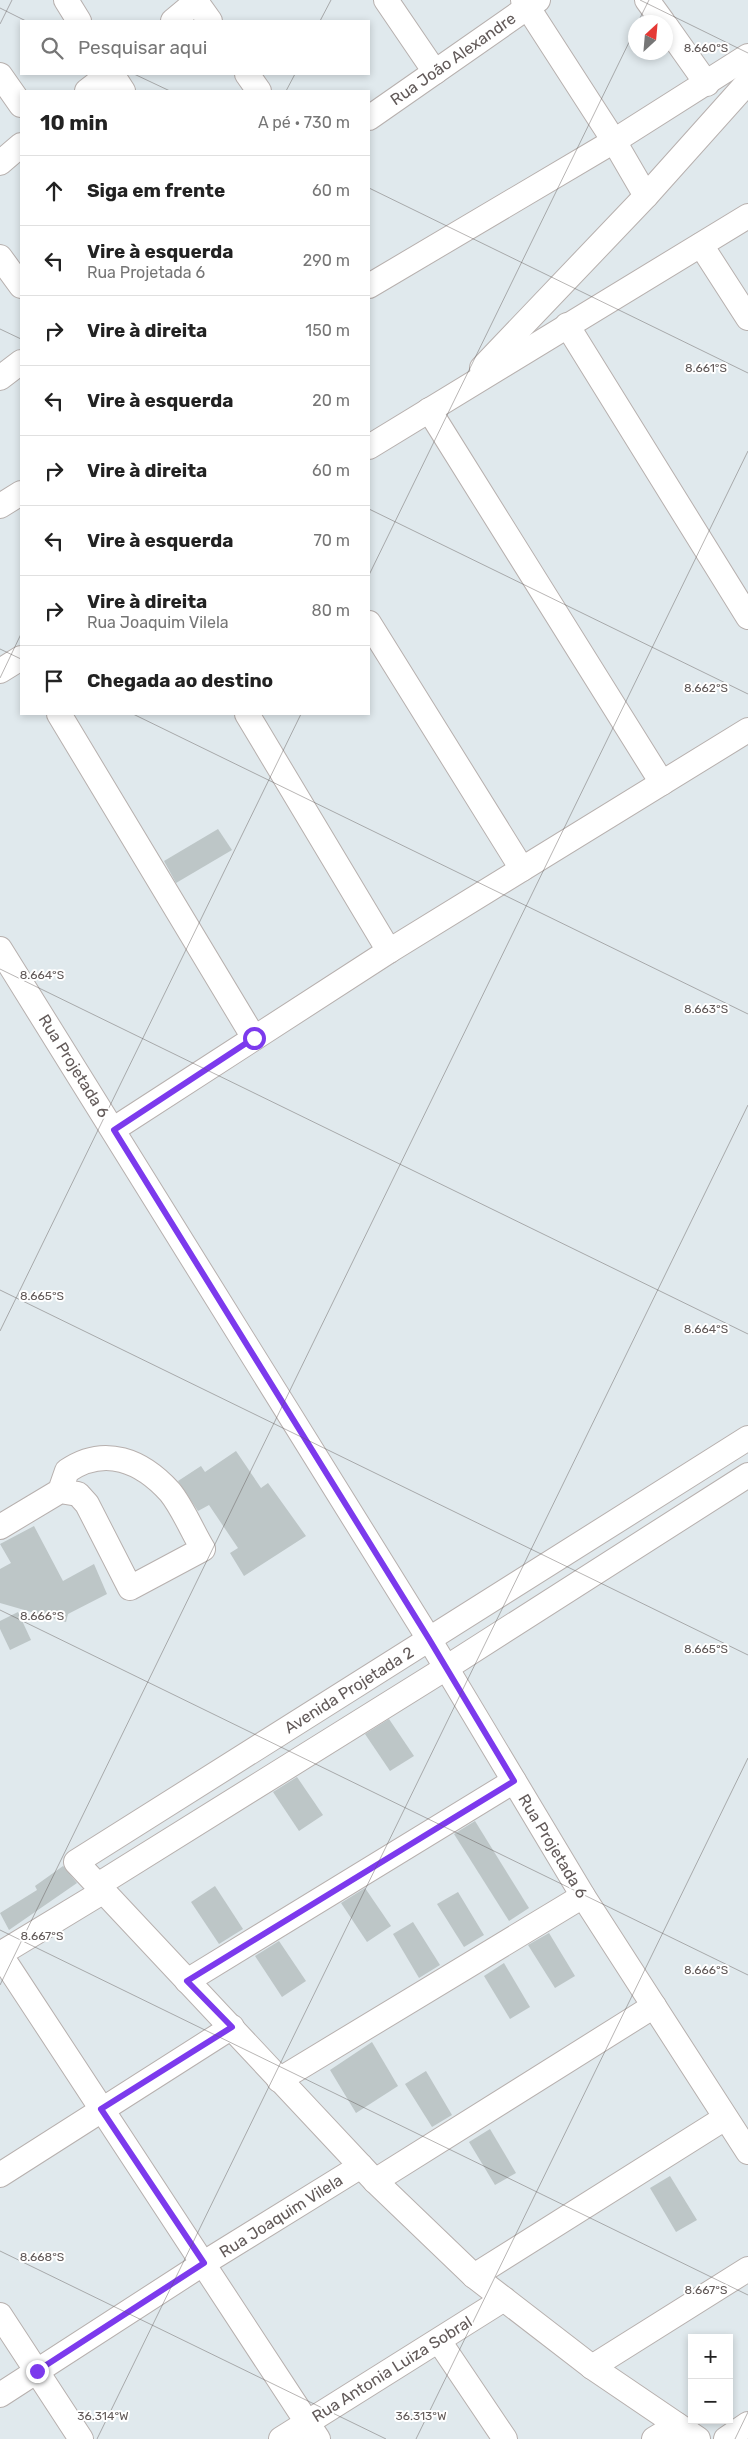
<!DOCTYPE html>
<html lang="pt">
<head>
<meta charset="utf-8">
<style>
  :root { --surface:#fff; --page:#f6f6f6; --text:#222; --muted:#767676; --line:#e0e0e0 }
  body { margin:0; font-family:Rubik,sans-serif; background:var(--page); color:var(--text) }
  .controls { position:absolute; right:15px; bottom:15px; display:grid; overflow:hidden; border-radius:0px; box-shadow:0 2px 8px #0003 }
  .controls button { width:45px; height:45px; display:grid; place-items:center; padding:0; border:0; border-bottom:1px solid var(--line); background:var(--surface); color:var(--text); font:25px sans-serif }
  .compass { position:absolute; left:628px; top:15px; width:45px; height:45px; border-radius:50%; background:var(--surface); box-shadow:0 2px 8px #0003; rotate:26deg }
  .stop { position:absolute; width:15px; height:15px; margin:-11px; border:4px solid #7c3aed; border-radius:50%; background:#fff }
  .stop.end { background:#7c3aed; border-color:#fff; box-shadow:0 1px 5px #0008 }
  .list { margin:0; padding:0; list-style:none }
  h2 { display:flex; justify-content:space-between; align-items:center; height:65px; margin:0; padding:0 20px; font-size:21px }
  h2 small { font-size:16px; font-weight:400; color:var(--muted) }
  .list li { display:grid; grid-template-columns:32px 1fr auto; gap:15px; align-items:center; box-sizing:border-box; height:70px; padding:0 20px; border-top:1px solid var(--line) }
  .list b { display:block; font-size:19px; white-space:nowrap }
  .list p { margin:0; font-size:16px; white-space:nowrap; color:var(--muted) }
  .list em { font-size:16px; font-style:normal; color:var(--muted) }
  .icon { flex:none; width:28px; height:28px; fill:none; stroke:currentColor; stroke-width:2; stroke-linecap:round; stroke-linejoin:round }
  .map { position:relative; flex:none; width:748px; height:2439px; overflow:hidden }
  .search { position:absolute; background:var(--surface); box-shadow:0 2px 8px #0003; left:20px; top:20px; width:350px; height:55px; display:flex; align-items:center; gap:12px; box-sizing:border-box; padding:0 18px; border-radius:0px; color:var(--muted); font-size:19px }
  .panel { position:absolute; background:var(--surface); box-shadow:0 2px 8px #0003; left:20px; top:90px; width:350px; height:625px; border-radius:0px }
  .map>svg:first-child { display:block }
  .building { fill:#bdc6c7 }
  .lines { fill:none; stroke-linecap:round; stroke-linejoin:round }
  .minor-casing { stroke:#b7b0ae; stroke-width:26 }
  .minor { stroke:#fff; stroke-width:24 }
  .route { stroke:#7c3aed; stroke-width:6 }
  .ticks { fill:none; stroke:#625a59; stroke-width:1; stroke-opacity:0.45 }
  .labels { text-anchor:middle; dominant-baseline:central; stroke-width:4; stroke-linejoin:round; paint-order:stroke }
  .street-label { font-size:16px; fill:#625a59; stroke:#fff }
  .ticks-label { font-size:12px; text-anchor:middle; fill:#625a59; stroke:#fff; stroke-width:4; stroke-linejoin:round; paint-order:stroke }
</style>
</head>
<body>
<div class="map">
<svg width="748" height="2439" viewBox="0 0 748 2439">
  <rect width="100%" height="100%" fill="#e0e9ed"/>
  <g class="building">
    <polygon points="218,829 232,850 176,883 164,861"/>
    <polygon points="236,1451 261,1488 268,1483 306,1536 244,1576 230,1553 238,1548 209,1505 198,1511 178,1481 201,1466 205,1472"/>
    <polygon points="34,1526 63,1581 94,1564 107,1594 68,1614 66,1622 0,1603 0,1569 11,1563 0,1544"/>
    <polygon points="18,1612 31,1640 10,1650 0,1629 0,1621"/>
    <polygon points="389,1719 414,1756 390,1771 365,1734"/>
    <polygon points="297,1777 323,1815 299,1831 273,1792"/>
    <polygon points="475,1821 529,1908 509,1921 454,1834"/>
    <polygon points="63,1866 77,1883 9,1930 0,1913 37,1890 35,1886"/>
    <polygon points="215,1886 243,1929 219,1944 191,1902"/>
    <polygon points="365,1888 391,1926 367,1942 341,1903"/>
    <polygon points="458,1892 484,1935 464,1947 437,1904"/>
    <polygon points="413,1922 440,1965 419,1978 393,1934"/>
    <polygon points="549,1933 575,1976 555,1988 528,1945"/>
    <polygon points="279,1941 306,1981 282,1997 255,1956"/>
    <polygon points="504,1963 530,2007 510,2019 484,1976"/>
    <polygon points="372,2042 398,2086 356,2113 330,2070"/>
    <polygon points="426,2071 452,2115 432,2127 405,2084"/>
    <polygon points="490,2129 516,2173 495,2185 469,2142"/>
    <polygon points="670,2176 697,2220 676,2232 650,2188"/>
  </g>
  <g class="lines">
    <defs>
      <g id="minor">
        <polyline points="66,0 79,21"/>
        <polyline points="195,0 210,21"/>
        <polyline points="386,0 435,72"/>
        <polyline points="523,0 614,141 646,196"/>
        <polyline points="647,0 663,22"/>
        <polyline points="173,21 198,0"/>
        <polyline points="666,26 707,84"/>
        <polyline points="112,74 123,91"/>
        <polyline points="247,74 259,91"/>
        <polyline points="0,75 21,105"/>
        <polyline points="87,91 109,74"/>
        <polyline points="369,118 538,0"/>
        <polyline points="0,163 21,145"/>
        <polyline points="701,245 748,318"/>
        <polyline points="0,257 21,286"/>
        <polyline points="369,286 614,141 748,56"/>
        <polyline points="567,325 748,617"/>
        <polyline points="482,368 646,196 748,82"/>
        <polyline points="0,378 21,362"/>
        <polyline points="429,410 662,783"/>
        <polyline points="369,447 748,216"/>
        <polyline points="0,506 21,493"/>
        <polyline points="369,623 522,869"/>
        <polyline points="0,671 21,658"/>
        <polyline points="59,714 254,1038"/>
        <polyline points="247,714 389,951"/>
        <polyline points="0,949 429,1639 583,1896 748,2152"/>
        <polyline points="114,1129 389,951 748,730"/>
        <path d="M0,1527L60,1491L78,1494L87,1504L130,1588L203,1549C192,1531 183,1508 170,1492C142,1461 105,1445 67,1471L60,1491"/>
        <polyline points="98,1885 446,1668 748,1475"/>
        <polyline points="104,1891 0,1954 318,2439"/>
        <polyline points="187,1981 514,1781"/>
        <polyline points="279,2080 583,1896"/>
        <polyline points="0,2175 232,2027"/>
        <polyline points="375,2181 654,2006"/>
        <polyline points="474,2276 725,2118"/>
        <polyline points="0,2315 81,2439"/>
        <polyline points="439,2341 505,2439"/>
        <polyline points="592,2367 748,2269"/>
        <polyline points="0,2395 204,2263 361,2166"/>
        <polyline points="281,2439 504,2299"/>
        <polyline points="654,2439 677,2425"/>
        <polyline points="698,2439 592,2367 474,2276 375,2181 76,1862 748,1438"/>
        <polyline points="726,2439 748,2424"/>
      </g>
    </defs>
    <use href="#minor" class="minor-casing"/>
    <use href="#minor" class="minor"/>
  </g>
  <g class="lines">
    <polyline class="route" points="37,2371 204,2263 101,2109 232,2027 187,1981 514,1781 429,1639 114,1130 254,1038"/>
  </g>
  <path class="ticks" d="M640,0L748,53M0,8L26,21M320,21L331,0M638,22L649,0M0,24L12,0M134,74L170,91M286,91L295,74M369,188L748,373M0,329L21,339M369,509L748,694M369,575L636,28M0,649L21,659M0,678L21,634M133,714L748,1014M0,969L748,1334M0,1290L748,1655M0,1331L301,714M0,1610L748,1975M0,1930L748,2295M0,1985L748,451M0,2251L386,2439M97,2439L748,1105M416,2439L748,1758M735,2439L748,2412"/>
  <g class="labels">
    <g class="street-label">
      <text transform="translate(453 59) rotate(-35)">Rua João Alexandre</text>
      <text transform="translate(74 1066) rotate(58)">Rua Projetada 6</text>
      <text transform="translate(349 1690) rotate(-32)">Avenida Projetada 2</text>
      <text transform="translate(553 1846) rotate(59)">Rua Projetada 6</text>
      <text transform="translate(281 2216) rotate(-32)">Rua Joaquim Vilela</text>
      <text transform="translate(392 2369) rotate(-32)">Rua Antonia Luiza Sobral</text>
    </g>
  </g>
  <g class="ticks-label">
    <text x="706" y="52">8.660°S</text>
    <text x="706" y="372">8.661°S</text>
    <text x="706" y="692">8.662°S</text>
    <text x="42" y="979">8.664°S</text>
    <text x="706" y="1013">8.663°S</text>
    <text x="42" y="1300">8.665°S</text>
    <text x="706" y="1333">8.664°S</text>
    <text x="42" y="1620">8.666°S</text>
    <text x="706" y="1653">8.665°S</text>
    <text x="42" y="1940">8.667°S</text>
    <text x="706" y="1974">8.666°S</text>
    <text x="42" y="2261">8.668°S</text>
    <text x="706" y="2294">8.667°S</text>
    <text x="103" y="2420">36.314°W</text>
    <text x="421" y="2420">36.313°W</text>
  </g>
</svg>
<div class="controls">
<button>+</button>
<button>−</button>
</div>
<svg class="compass" viewBox="-18 -18 36 36"><path d="M0-13l5 13h-10z" fill="#e53935"/><path d="M0 13l5-13h-10z" fill="#767676"/></svg>
<div class="stop" style="left:254px;top:1038px"></div>
<div class="stop end" style="left:37px;top:2371px"></div>
<div class="search"><svg class="icon" aria-label="search" viewBox="0 0 24 24"><circle cx="10" cy="10" r="6"/><path d="M15 15l6 6"/></svg>Pesquisar aqui</div>
<section class="panel">
<h2>10 min<small>A pé · 730 m</small></h2>
<ul class="list">
<li><svg class="icon" aria-label="ahead" viewBox="0 0 24 24"><path d="M12 20V5M6 11l6-6 6 6"/></svg><div><b>Siga em frente</b></div><em>60 m</em></li>
<li><svg class="icon" aria-label="left" viewBox="0 0 24 24"><path d="M17 20v-9H6M10 6l-5 5 5 5"/></svg><div><b>Vire à esquerda</b><p>Rua Projetada 6</p></div><em>290 m</em></li>
<li><svg class="icon" aria-label="right" viewBox="0 0 24 24"><path d="M7 20v-9h11M14 6l5 5-5 5"/></svg><div><b>Vire à direita</b></div><em>150 m</em></li>
<li><svg class="icon" aria-label="left" viewBox="0 0 24 24"><path d="M17 20v-9H6M10 6l-5 5 5 5"/></svg><div><b>Vire à esquerda</b></div><em>20 m</em></li>
<li><svg class="icon" aria-label="right" viewBox="0 0 24 24"><path d="M7 20v-9h11M14 6l5 5-5 5"/></svg><div><b>Vire à direita</b></div><em>60 m</em></li>
<li><svg class="icon" aria-label="left" viewBox="0 0 24 24"><path d="M17 20v-9H6M10 6l-5 5 5 5"/></svg><div><b>Vire à esquerda</b></div><em>70 m</em></li>
<li><svg class="icon" aria-label="right" viewBox="0 0 24 24"><path d="M7 20v-9h11M14 6l5 5-5 5"/></svg><div><b>Vire à direita</b><p>Rua Joaquim Vilela</p></div><em>80 m</em></li>
<li><svg class="icon" aria-label="arrive" viewBox="0 0 24 24"><path d="M6 21V4h12l-3 4 3 4H6"/></svg><div><b>Chegada ao destino</b></div></li>
</ul>
</section>
</div>
</body>
</html>
